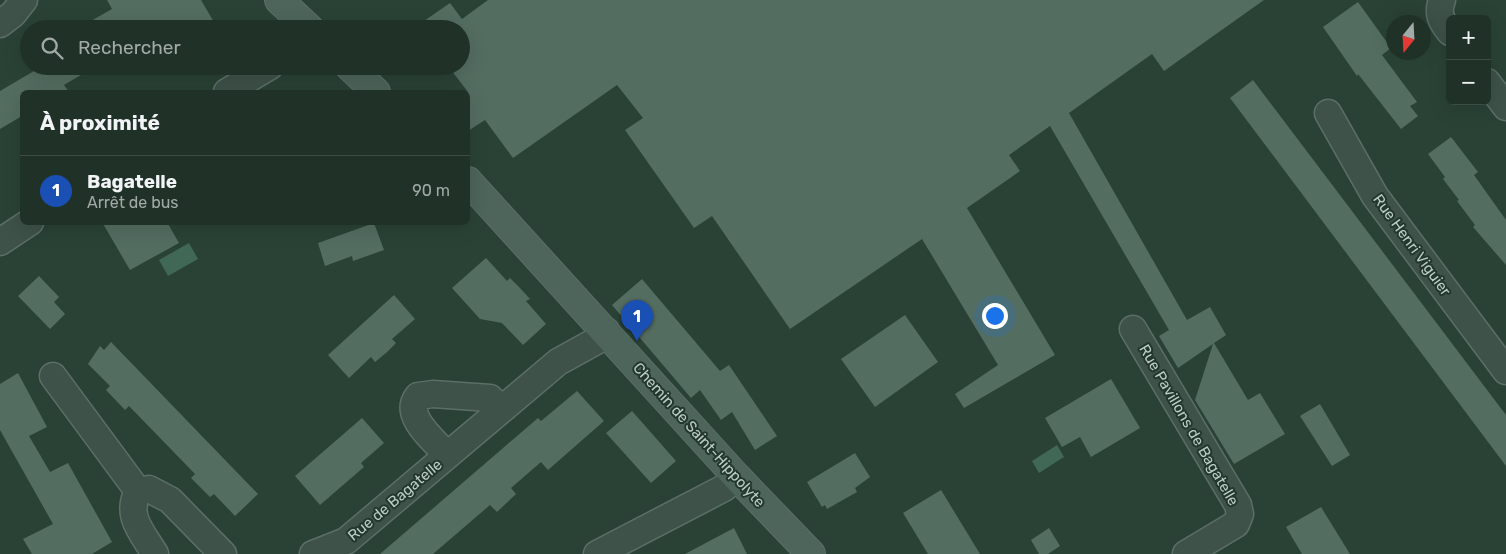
<!DOCTYPE html>
<html lang="fr">
<meta charset="utf-8">
<style>
:root{--surface:#203228;--page:#2d3e34;--text:#f1f3f6;--muted:#a2aaa8;--line:#3d4d45;--accent:#8abfa5}
body{margin:0;font-family:Rubik,sans-serif;background:var(--page);color:var(--text)}
.controls{position:absolute;right:15px;top:15px;display:grid;overflow:hidden;border-radius:8px;box-shadow:0 5px 20px #0002}
.controls button{width:45px;height:45px;display:grid;place-items:center;padding:0;border:0;border-bottom:1px solid var(--line);background:var(--surface);color:var(--text);font:25px sans-serif}
.compass{position:absolute;left:1386px;top:15px;width:45px;height:45px;border-radius:50%;background:var(--surface);box-shadow:0 5px 20px #0002;rotate:198deg}
.you{position:absolute;left:994px;top:315px;width:18px;height:18px;margin:-12px;border:4px solid #fff;border-radius:50%;background:#1a73e8;box-shadow:0 0 0 8px #1a73e833}
.badge{display:grid;place-items:center;width:32px;height:32px;border-radius:50%;background:var(--accent);color:#fff;font-size:16px;font-weight:700}
.pin{position:absolute;translate:-50% -41px;filter:drop-shadow(0 1px 2px #0008)}
.pin::after{content:'';position:absolute;top:26px;width:18px;height:15px;background:inherit;clip-path:polygon(0 0,100% 0,50% 100%)}
.list{margin:0;padding:0;list-style:none}
h2{display:flex;justify-content:space-between;align-items:center;height:65px;margin:0;padding:0 20px;font-size:21px}
h2 small{font-size:16px;font-weight:400;color:var(--muted)}
.list li{display:grid;grid-template-columns:32px 1fr auto;gap:15px;align-items:center;box-sizing:border-box;height:70px;padding:0 20px;border-top:1px solid var(--line)}
.list b{display:block;font-size:19px;white-space:nowrap}
.list p{margin:0;font-size:16px;white-space:nowrap;color:var(--muted)}
.list em{font-size:16px;font-style:normal;color:var(--muted)}
.icon{flex:none;width:28px;height:28px;fill:none;stroke:currentColor;stroke-width:2;stroke-linecap:round;stroke-linejoin:round}
.map{position:relative;flex:none;width:1506px;height:554px;overflow:hidden}
.search{position:absolute;background:var(--surface);box-shadow:0 5px 20px #0002;left:20px;top:20px;width:450px;height:55px;display:flex;align-items:center;gap:12px;box-sizing:border-box;padding:0 18px;border-radius:28px;color:var(--muted);font-size:19px}
.panel{position:absolute;background:var(--surface);box-shadow:0 5px 20px #0002;left:20px;top:90px;width:450px;height:135px;border-radius:8px}
.map>svg:first-child{display:block}
.water{fill:#416856}
.building{fill:#546d61}
.lines{fill:none;stroke-linecap:round;stroke-linejoin:round}
.street-casing{stroke:#5c6f67;stroke-width:29}
.secondary-casing{stroke:#5c6f67;stroke-width:30}
.street{stroke:#3e5249;stroke-width:26}
.secondary{stroke:#4d655a;stroke-width:28}
.labels{text-anchor:middle;stroke-width:4;stroke-linejoin:round;paint-order:stroke}
.street-label{font-size:15px;fill:#bbccc4;stroke:#23372e}
</style>
<div class="map">
<svg width="1506" height="554" viewBox="0 0 1506 554">
<rect width="100%" height="100%" fill="#2a4236"/>
<g class="water">
<polygon points="189,243 198,259 168,276 159,260"/>
<polygon points="1057,445 1064,457 1039,473 1032,461"/>
</g>
<g class="building">
<polygon points="107,0 201,0 218,29 77,29 112,9"/>
<polygon points="488,0 1264,0 1164,71 1152,54 1069,113 1187,320 1210,307 1226,335 1214,343 1248,400 1260,393 1285,434 1234,464 1195,400 1213,344 1178,368 1159,336 1169,330 1050,126 1009,155 1020,171 967,208 1055,355 964,408 955,394 998,365 922,239 790,329 712,216 694,228 625,130 643,118 617,85 513,158 485,120 468,131 468,92 448,66 461,66 461,29 430,29 424,21 450,3 462,19"/>
<polygon points="1358,2 1391,48 1382,55 1417,102 1410,106 1418,116 1401,129 1358,74 1357,76 1323,27"/>
<polygon points="35,66 96,66 64,85 69,92 22,92 22,116 0,129 0,91 34,71 32,68"/>
<polygon points="1253,80 1506,415 1506,466 1230,98"/>
<polygon points="1451,137 1478,172 1474,175 1506,220 1506,265 1473,227 1475,225 1457,201 1459,200 1443,179 1445,177 1428,154"/>
<polygon points="102,222 167,222 179,243 130,270"/>
<polygon points="374,223 384,250 353,261 352,256 325,266 318,243"/>
<polygon points="486,258 507,281 510,278 520,288 530,299 526,301 546,324 523,345 502,323 480,319 452,288"/>
<polygon points="39,276 59,297 54,302 65,314 50,329 18,296"/>
<polygon points="642,279 720,371 729,365 777,436 755,450 732,412 721,420 700,390 691,398 612,305"/>
<polygon points="394,295 415,319 392,339 396,343 386,353 375,362 371,357 349,378 328,355"/>
<polygon points="905,315 938,362 875,407 841,359"/>
<polygon points="111,342 258,494 235,516 214,494 210,497 191,478 195,474 129,406 125,410 106,390 110,386 88,364 100,346 104,350"/>
<polygon points="18,373 47,427 29,436 50,472 68,463 112,542 92,554 32,554 23,539 53,524 0,430 0,384"/>
<polygon points="1111,379 1140,428 1091,457 1080,437 1062,447 1045,418"/>
<polygon points="577,391 604,421 548,470 541,462 511,488 516,494 497,512 490,505 433,554 380,554 538,418 541,421"/>
<polygon points="1320,404 1350,455 1332,466 1300,416"/>
<polygon points="632,411 676,461 651,483 606,433"/>
<polygon points="362,418 384,443 361,463 364,467 320,505 295,476"/>
<polygon points="855,453 870,477 855,488 857,492 827,509 825,505 822,507 807,482"/>
<polygon points="941,490 980,554 928,554 903,513"/>
<polygon points="1321,507 1350,554 1302,554 1286,527"/>
<polygon points="734,528 747,554 685,554"/>
<polygon points="1049,528 1060,546 1048,554 1039,554 1031,540"/>
</g>
<g class="lines">
<defs>
<g id="street">
<path d="M1442,0C1437,13 1441,21 1450,32"/>
<polyline points="0,24 13,14 24,0"/>
<polyline points="1487,82 1506,107"/>
<polyline points="227,92 270,66"/>
<polyline points="1328,113 1375,196 1506,371"/>
<polyline points="0,242 30,222"/>
<polyline points="1133,329 1238,505 1240,514 1236,524 1186,554"/>
<polyline points="53,376 138,491"/>
<path d="M447,455C435,441 402,416 418,396L433,394L490,398L501,409"/>
<path d="M155,554C142,532 125,516 138,491L149,489L170,500L223,554"/>
<polyline points="313,554 346,541 558,362 596,341 606,331"/>
<polyline points="597,554 724,488 736,476"/>
</g>
<g id="secondary">
<polyline points="279,0 310,29"/>
<polyline points="349,66 376,92"/>
<polyline points="468,181 736,476 811,554"/>
</g>
</defs>
<use href="#street" class="street-casing"/>
<use href="#secondary" class="secondary-casing"/>
<use href="#street" class="street"/>
<use href="#secondary" class="secondary"/>
</g>
<g class="labels">
<g class="street-label">
<text transform="translate(1412 245) rotate(54)" y="5">Rue Henri Viguier</text>
<text transform="translate(1189 425) rotate(60)" y="5">Rue Pavillons de Bagatelle</text>
<text transform="translate(699 435) rotate(48)" y="5">Chemin de Saint-Hippolyte</text>
<text transform="translate(395 500) rotate(-40)" y="5">Rue de Bagatelle</text>
</g>
</g>
</svg>
<div class="controls">
<button>+</button>
<button>−</button>
</div>
<svg class="compass" viewBox="-18 -18 36 36"><path d="M0-13l5 13h-10z" fill="#e53935"/><path d="M0 13l5-13h-10z" fill="#a2aaa8"/></svg>
<div class="you"></div>
<div class="pin badge" style="left:637px;top:341px;background:#1a4fb4">1</div>
<div class="search"><svg class="icon" aria-label="search" viewBox="0 0 24 24"><circle cx="10" cy="10" r="6"/><path d="M15 15l6 6"/></svg>Rechercher</div>
<section class="panel">
<h2>À proximité<small></small></h2>
<ul class="list">
<li><span class="badge" style="background:#1a4fb4">1</span><div><b>Bagatelle</b><p>Arrêt de bus</p></div><em>90 m</em></li>
</ul>
</section>
</div>
